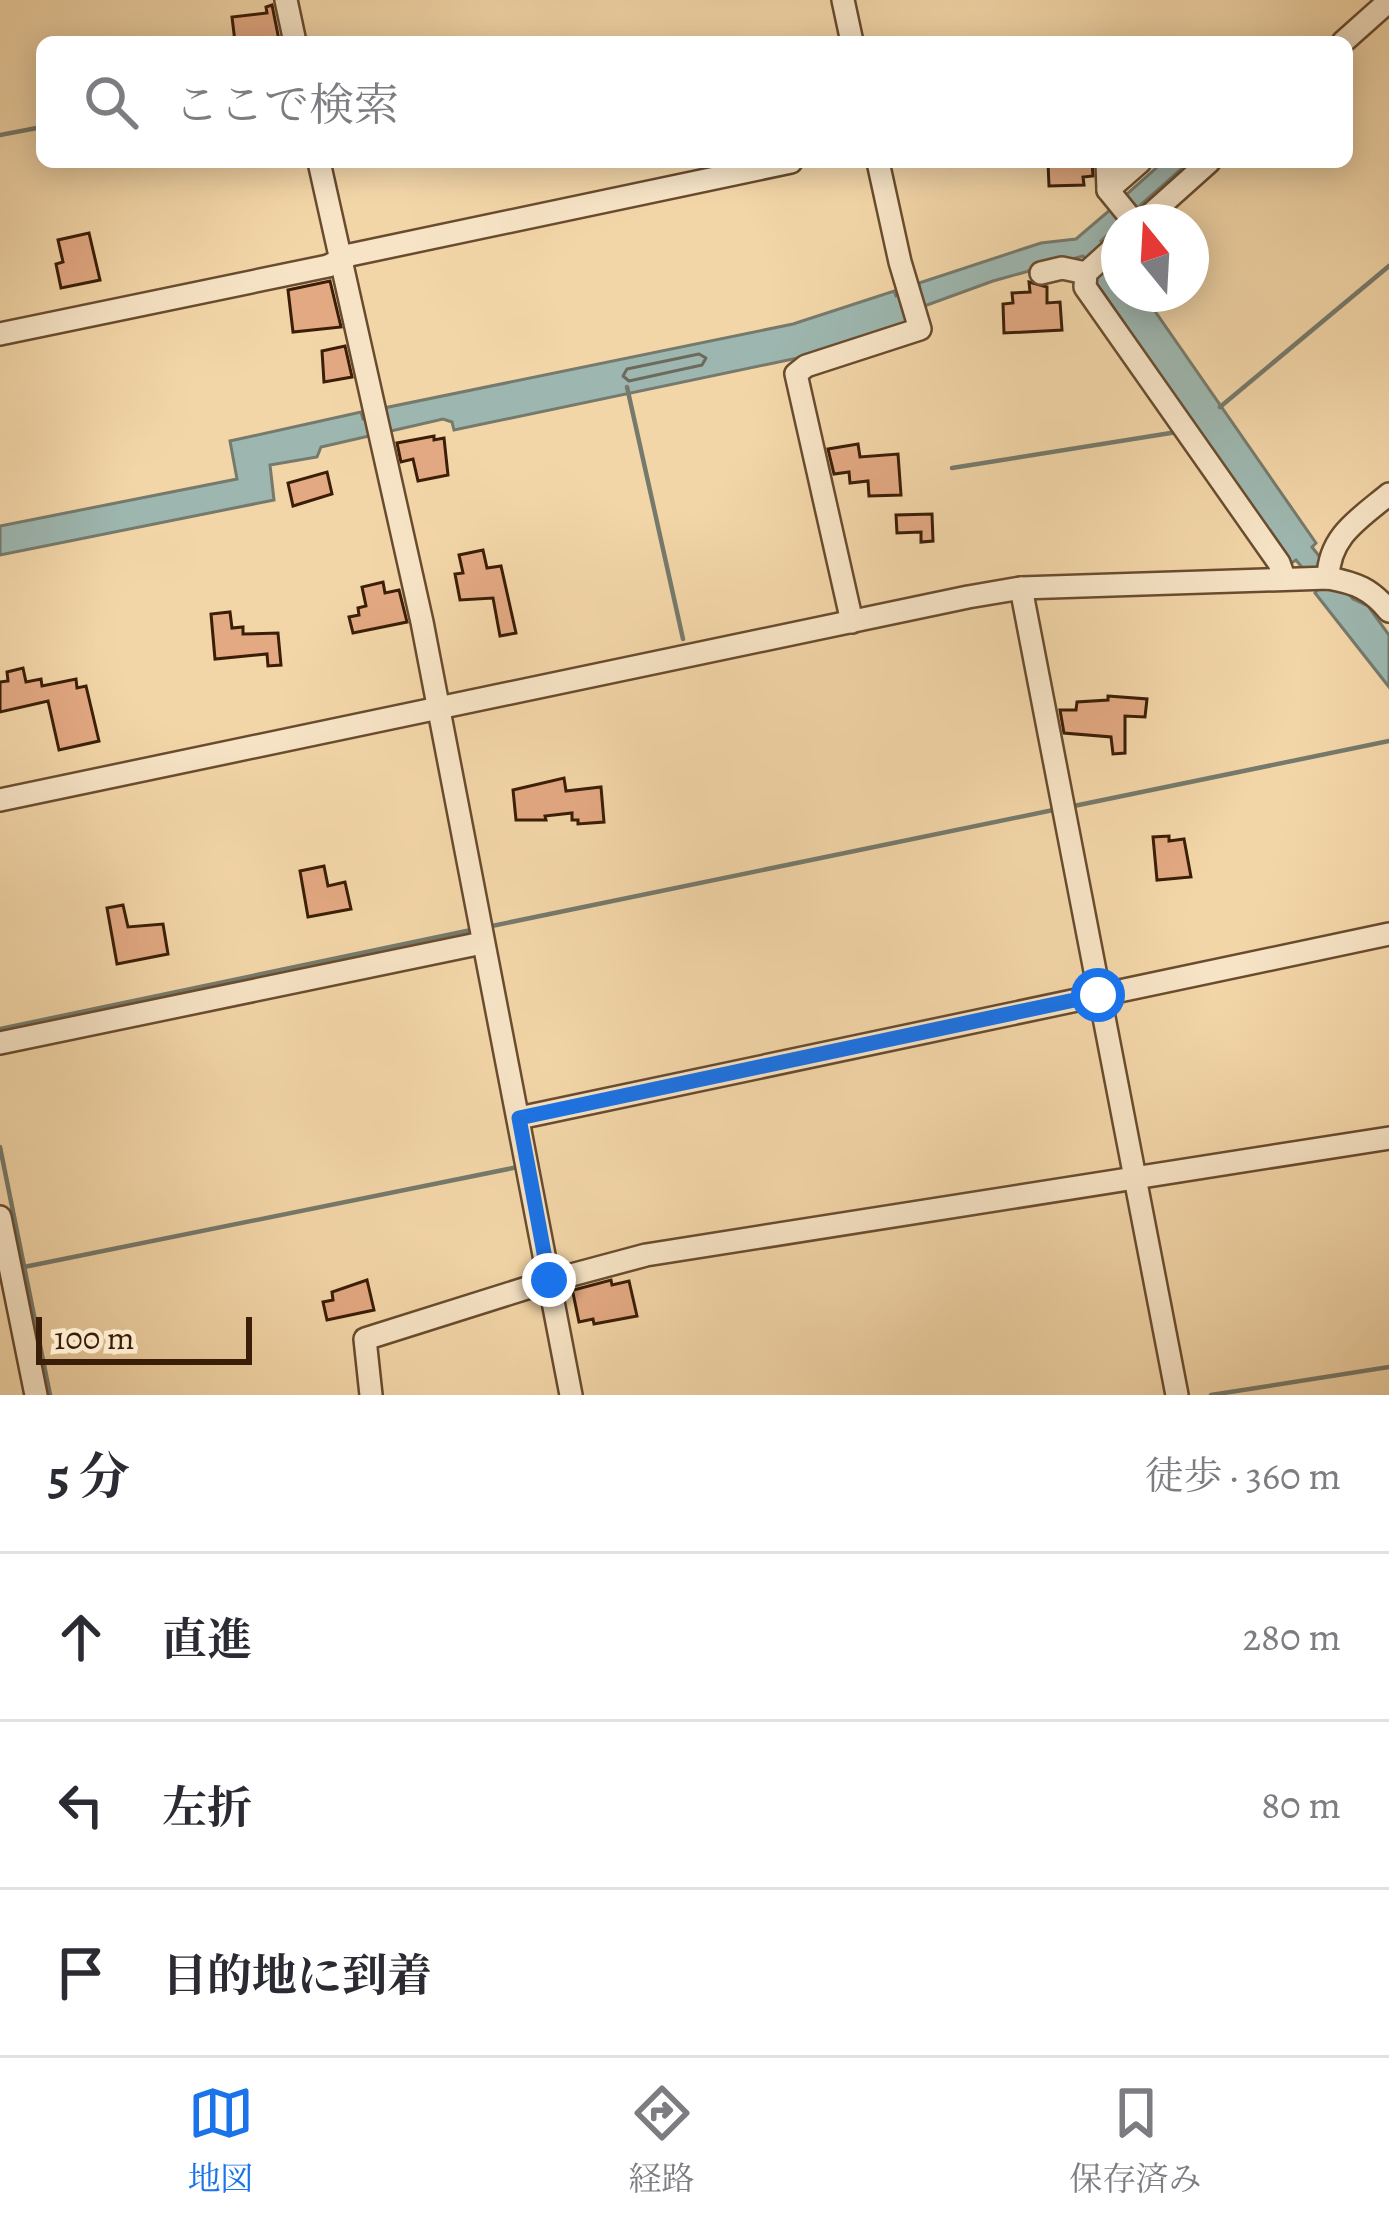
<!DOCTYPE html>
<html lang="ja">
<meta charset="utf-8">
<style>
:root{--surface:#fff;--page:#f2f2f3;--text:#2b2b33;--muted:#7c7c81;--line:#e1e1e2;--accent:#1a73e8}
body{margin:0;font-family:Alegreya,"Noto Serif JP",serif;background:var(--page);color:var(--text)}
.compass{position:absolute;left:1101px;top:204px;width:108px;height:108px;border-radius:50%;background:var(--surface);box-shadow:0 6px 30px #0003;rotate:342deg}
.scale{position:absolute;left:36px;bottom:30px;width:216px;box-sizing:border-box;padding-left:12px;border:6px solid #3b1e07;border-top:0;font-size:33px;line-height:42px;white-space:nowrap;color:#3b1e07;-webkit-text-stroke:9px #f7e4c6;paint-order:stroke}
.stop{position:absolute;width:36px;height:36px;margin:-27px;border:9px solid #1a73e8;border-radius:50%;background:#fff}
.stop.end{background:#1a73e8;border-color:#fff;box-shadow:0 3px 12px #0008}
.list{margin:0;padding:0;list-style:none}
h2{display:flex;justify-content:space-between;align-items:center;height:156px;margin:0;padding:0 48px;font-size:51px}
h2 small{font-size:39px;font-weight:400;color:var(--muted)}
.list li{display:grid;grid-template-columns:78px 1fr auto;gap:36px;align-items:center;box-sizing:border-box;height:168px;padding:0 48px;border-top:3px solid var(--line)}
.list b{display:block;font-size:45px;white-space:nowrap}
.list em{font-size:39px;font-style:normal;color:var(--muted)}
.icon{flex:none;width:66px;height:66px;fill:none;stroke:currentColor;stroke-width:2;stroke-linecap:round;stroke-linejoin:round}
.map{position:relative;flex:none;width:1389px;height:1395px;overflow:hidden}
.search{position:absolute;background:var(--surface);box-shadow:0 6px 30px #0003;left:36px;right:36px;top:36px;height:132px;display:flex;align-items:center;gap:30px;box-sizing:border-box;padding:0 42px;border-radius:18px;color:var(--muted);font-size:45px}
.sheet{height:660px;background:var(--surface)}
nav{display:flex;justify-content:space-around;align-items:center;box-sizing:border-box;height:168px;border-top:3px solid var(--line);background:var(--surface);font-size:33px;color:var(--muted)}
nav a{display:grid;justify-items:center;gap:6px}
nav .on{color:var(--accent)}
.map>svg:first-child{display:block}
.water{fill:#9db7b0;stroke:#767a6c;stroke-width:3}
.lines{fill:none;stroke-linecap:round;stroke-linejoin:round}
.shore{stroke:#6c6a5c;stroke-width:3}
.stream{stroke:#767a6c;stroke-width:4.5}
.building{fill:#e3a983;stroke:#3b1e07;stroke-width:3}
.minor-casing{stroke:#694c2f;stroke-width:26}
.minor{stroke:#f7e4c6;stroke-width:21}
.route{stroke:#1a73e8;stroke-width:15}
</style>
<div class="map">
<svg width="1389" height="1395" viewBox="0 0 1389 1395">
<rect width="100%" height="100%" fill="#f3d6a8"/>
<filter id="stains"><feTurbulence type="fractalNoise" baseFrequency=".00167" numOctaves="4"/><feColorMatrix values="0 0 0 0 .2 0 0 0 0 .09 0 0 0 0 .02 0 0 0 .5 -.17"/></filter>
<radialGradient id="worn" r=".72"><stop offset=".6" stop-color="#630" stop-opacity="0"/><stop offset="1" stop-color="#630" stop-opacity=".3"/></radialGradient>
<polygon class="water" points="1163,162 1189,162 1137,208 1133,204 1118,217 1121,222 1101,241 1114,262 1119,260 1119,294 1143,294 1316,543 1312,547 1353,599 1368,606 1389,635 1389,687 1315,593 1319,588 1296,560 1290,564 1093,278 1097,275 1083,256 993,281 905,313 907,324 812,355 454,430 452,422 443,419 321,447 317,457 270,465 274,500 0,555 0,526 237,479 230,441 361,412 363,419 369,420 384,408 793,324 894,291 896,296 920,290 919,283 1041,243 1076,239 1110,210 1115,214 1130,200 1126,195"/>
<g class="lines">
<polygon class="shore" points="699,354 706,358 702,365 629,381 623,376 627,369"/>
<g class="stream">
<polyline points="0,135 42,127"/>
<polyline points="627,387 683,639"/>
<polyline points="1220,407 1389,266"/>
<polyline points="952,468 1177,432"/>
<polyline points="1069,807 1389,741"/>
<polyline points="487,927 1058,809"/>
<polyline points="0,1029 476,929"/>
<polyline points="0,1147 50,1395"/>
<polyline points="24,1267 518,1167"/>
<polyline points="1211,1395 1389,1367"/>
</g>
</g>
<g class="building">
<polygon points="272,5 279,40 235,42 232,17 267,13 266,7"/>
<polygon points="1048,162 1092,162 1093,176 1083,177 1084,185 1049,186"/>
<polygon points="89,233 100,280 61,288 56,264 63,262 58,240"/>
<polygon points="330,281 341,327 293,332 288,290"/>
<polygon points="1029,282 1047,287 1047,303 1060,302 1062,330 1004,333 1003,304 1013,303 1012,293 1030,292"/>
<polygon points="345,346 352,377 324,382 322,351"/>
<polygon points="434,436 434,440 444,438 448,475 418,481 413,459 401,462 397,443"/>
<polygon points="858,444 860,457 898,454 901,495 869,496 868,481 850,483 849,472 834,474 828,449"/>
<polygon points="327,472 332,494 293,506 288,483"/>
<polygon points="932,514 933,541 921,542 921,532 897,533 896,515"/>
<polygon points="483,550 487,568 501,566 516,633 500,636 493,598 460,600 455,574 463,573 459,555"/>
<polygon points="383,582 385,593 399,590 407,622 353,633 349,617 359,615 358,608 366,606 362,587"/>
<polygon points="230,612 232,628 243,627 243,634 278,633 281,665 268,666 267,654 215,659 211,614"/>
<polygon points="23,668 26,682 41,679 42,686 76,679 77,688 86,686 99,741 59,750 48,701 0,712 0,682 8,681 7,672"/>
<polygon points="1108,696 1147,699 1145,717 1125,716 1125,753 1113,754 1111,737 1064,733 1060,710 1076,710 1077,702 1108,700"/>
<polygon points="564,778 566,791 601,787 604,822 578,824 578,820 572,820 572,813 545,816 546,820 516,820 513,790"/>
<polygon points="1169,836 1169,841 1184,839 1191,877 1157,880 1153,837"/>
<polygon points="324,866 328,886 345,882 351,909 308,917 300,871"/>
<polygon points="123,905 128,927 163,924 168,954 117,964 107,908"/>
<polygon points="367,1280 374,1310 327,1320 323,1302 333,1300 332,1292"/>
<polygon points="611,1280 612,1285 629,1281 637,1316 594,1324 593,1319 579,1322 573,1293 566,1292"/>
</g>
<g class="lines">
<defs>
<g id="minor">
<polyline points="286,0 295,42"/>
<polyline points="843,0 852,42"/>
<polyline points="1343,42 1389,1"/>
<polyline points="319,162 422,622 571,1395"/>
<polyline points="1107,162 1108,190 1134,222"/>
<polyline points="1108,190 1140,162"/>
<polyline points="1142,222 1209,162"/>
<polyline points="1119,243 1086,273 1085,287 1279,563 1284,577"/>
<polyline points="1041,273 1062,268 1086,273"/>
<polyline points="0,334 328,266 350,255 791,162"/>
<path d="M1328,578C1329,536 1359,519 1389,494"/>
<polyline points="1021,588 1177,1395"/>
<polyline points="852,622 796,374 806,366 920,329 900,262 878,162"/>
<path d="M0,800L968,597L1021,588L1328,578C1356,583 1371,589 1389,611"/>
<polyline points="0,1043 482,943"/>
<polyline points="519,1118 1389,934"/>
<polyline points="0,1217 36,1395"/>
<polyline points="371,1395 365,1339 549,1281 646,1255 1389,1138"/>
</g>
</defs>
<use href="#minor" class="minor-casing"/>
<use href="#minor" class="minor"/>
</g>
<g class="lines">
<polyline class="route" points="549,1280 519,1118 1098,995"/>
</g>
<rect width="100%" height="100%" filter="url(#stains)"/>
<rect width="100%" height="100%" fill="url(#worn)"/>
</svg>
<svg class="compass" viewBox="-18 -18 36 36"><path d="M0-13l5 13h-10z" fill="#e53935"/><path d="M0 13l5-13h-10z" fill="#7c7c81"/></svg>
<div class="scale">100 m</div>
<div class="stop" style="left:1098px;top:995px"></div>
<div class="stop end" style="left:549px;top:1280px"></div>
<div class="search"><svg class="icon" aria-label="search" viewBox="0 0 24 24"><circle cx="10" cy="10" r="6"/><path d="M15 15l6 6"/></svg>ここで検索</div>
</div>
<section class="sheet">
<h2>5 分<small>徒歩 · 360 m</small></h2>
<ul class="list">
<li><svg class="icon" aria-label="ahead" viewBox="0 0 24 24"><path d="M12 20V5M6 11l6-6 6 6"/></svg><div><b>直進</b></div><em>280 m</em></li>
<li><svg class="icon" aria-label="left" viewBox="0 0 24 24"><path d="M17 20v-9H6M10 6l-5 5 5 5"/></svg><div><b>左折</b></div><em>80 m</em></li>
<li><svg class="icon" aria-label="arrive" viewBox="0 0 24 24"><path d="M6 21V4h12l-3 4 3 4H6"/></svg><div><b>目的地に到着</b></div></li>
</ul>
</section>
<nav>
<a class="on"><svg class="icon" aria-label="map" viewBox="0 0 24 24"><path d="M3 6l6-2 6 2 6-2v14l-6 2-6-2-6 2zM9 4v14M15 6v14"/></svg>地図</a>
<a><svg class="icon" aria-label="directions" viewBox="0 0 24 24"><path d="M12 3l9 9-9 9-9-9zM9 14v-3h6M13 9l2 2-2 2"/></svg>経路</a>
<a><svg class="icon" aria-label="saved" viewBox="0 0 24 24"><path d="M7 4h10v16l-5-4-5 4z"/></svg>保存済み</a>
</nav>
